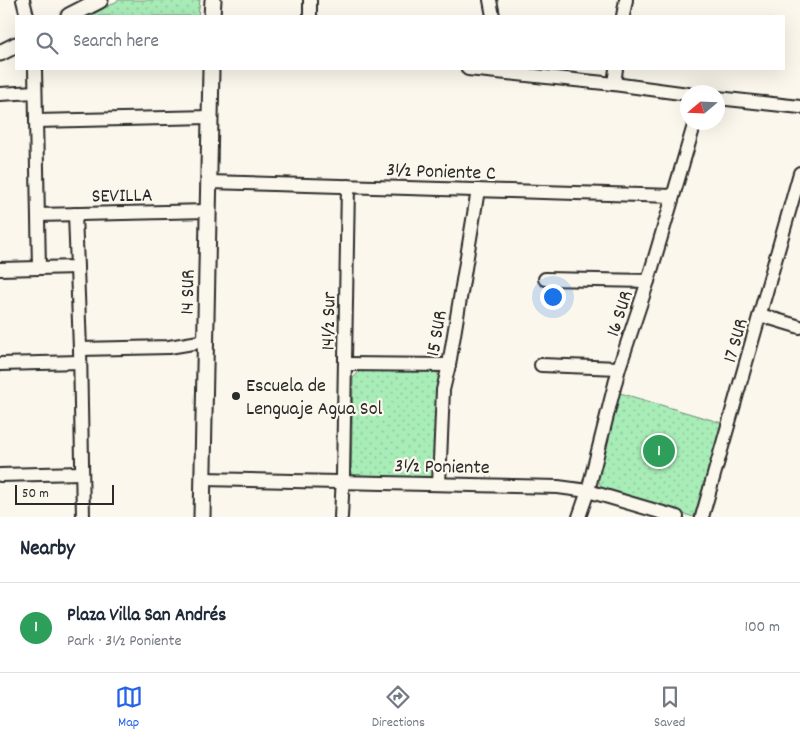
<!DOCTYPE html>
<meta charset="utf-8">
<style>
:root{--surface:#fff;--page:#f6f6f7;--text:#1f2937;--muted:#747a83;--line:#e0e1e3;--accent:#2563eb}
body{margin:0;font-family:Dekko,sans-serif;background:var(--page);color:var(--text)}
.compass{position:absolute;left:680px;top:85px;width:45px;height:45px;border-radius:50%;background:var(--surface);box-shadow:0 5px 20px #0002;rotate:251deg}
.scale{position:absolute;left:15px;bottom:12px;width:99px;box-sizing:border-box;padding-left:5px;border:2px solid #2b2b2b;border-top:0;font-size:14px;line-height:18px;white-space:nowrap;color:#2b2b2b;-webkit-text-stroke:4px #fbf7ec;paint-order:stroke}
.you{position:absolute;left:552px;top:296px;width:18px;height:18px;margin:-12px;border:4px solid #fff;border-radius:50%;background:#1a73e8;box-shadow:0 0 0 8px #1a73e833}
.badge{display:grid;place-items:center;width:32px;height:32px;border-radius:50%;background:var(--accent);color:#fff;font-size:16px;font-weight:700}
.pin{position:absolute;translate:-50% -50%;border:2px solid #fff;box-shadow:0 1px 5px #0006}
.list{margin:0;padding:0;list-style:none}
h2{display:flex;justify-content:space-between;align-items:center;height:65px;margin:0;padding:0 20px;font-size:21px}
h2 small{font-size:16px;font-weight:400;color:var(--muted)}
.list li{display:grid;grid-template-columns:32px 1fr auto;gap:15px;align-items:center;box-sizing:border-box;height:90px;padding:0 20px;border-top:1px solid var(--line)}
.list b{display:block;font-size:19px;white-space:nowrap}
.list p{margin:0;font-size:16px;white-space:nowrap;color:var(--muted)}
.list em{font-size:16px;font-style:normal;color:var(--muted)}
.icon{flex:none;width:28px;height:28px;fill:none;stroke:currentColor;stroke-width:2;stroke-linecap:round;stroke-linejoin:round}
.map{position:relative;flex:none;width:800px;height:517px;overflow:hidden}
.search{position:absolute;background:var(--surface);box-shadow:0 5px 20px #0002;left:15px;right:15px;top:15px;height:55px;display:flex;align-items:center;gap:12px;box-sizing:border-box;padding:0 18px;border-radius:0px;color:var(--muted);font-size:19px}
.sheet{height:155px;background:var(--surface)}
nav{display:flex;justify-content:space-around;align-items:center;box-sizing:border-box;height:70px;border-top:1px solid var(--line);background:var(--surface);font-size:14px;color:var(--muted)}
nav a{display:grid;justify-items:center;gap:2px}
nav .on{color:var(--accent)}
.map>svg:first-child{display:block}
.park{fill:url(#park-dots);stroke:#6a8c71}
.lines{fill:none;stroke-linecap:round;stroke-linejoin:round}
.minor-casing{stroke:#2b2b2b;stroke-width:16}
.tertiary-casing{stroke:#2b2b2b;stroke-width:19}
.minor{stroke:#fbf7ec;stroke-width:12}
.tertiary{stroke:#fbf7ec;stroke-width:15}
.poi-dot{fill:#2b2b2b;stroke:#fbf7ec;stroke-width:2}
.labels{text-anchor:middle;stroke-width:4.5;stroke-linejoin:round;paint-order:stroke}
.street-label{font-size:20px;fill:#2b2b2b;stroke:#fbf7ec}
.poi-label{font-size:20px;fill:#2b2b2b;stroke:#fbf7ec;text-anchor:start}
</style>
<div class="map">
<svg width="800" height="517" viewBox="0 0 800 517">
<defs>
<pattern id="park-dots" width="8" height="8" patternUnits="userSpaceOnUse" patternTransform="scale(1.25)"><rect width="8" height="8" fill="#a8ecb7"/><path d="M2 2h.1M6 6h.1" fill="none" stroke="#91cb9e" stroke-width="1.8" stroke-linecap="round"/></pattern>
</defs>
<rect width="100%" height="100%" fill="#fbf7ec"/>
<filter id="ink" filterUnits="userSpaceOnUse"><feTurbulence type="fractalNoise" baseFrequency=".02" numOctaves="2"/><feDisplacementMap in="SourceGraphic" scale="10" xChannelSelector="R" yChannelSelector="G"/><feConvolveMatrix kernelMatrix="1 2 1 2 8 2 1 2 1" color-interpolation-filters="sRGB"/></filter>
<g filter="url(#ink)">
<g class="park">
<polygon points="119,0 200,0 198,16 90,16"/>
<polygon points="361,370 436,371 440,378 433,477 351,476 353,378"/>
<polygon points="620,393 722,423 694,517 602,490 598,479"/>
</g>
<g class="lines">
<defs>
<g id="minor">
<polyline points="23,0 27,16"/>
<polyline points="490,0 493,16"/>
<polyline points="310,16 310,0"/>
<polyline points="623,16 626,0"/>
<polyline points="35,69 39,268"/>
<polyline points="468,69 614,84 688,94"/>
<polyline points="614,84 616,69"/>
<polyline points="0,94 35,92"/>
<polyline points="718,98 800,107"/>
<polyline points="36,121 210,117"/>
<polyline points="209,182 673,196"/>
<polyline points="75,214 80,349 83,517"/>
<polyline points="38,215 208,211"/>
<polyline points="0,269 77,267"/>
<polyline points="545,279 648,281"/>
<polyline points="760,315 800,327"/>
<polyline points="80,349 169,347 205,341"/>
<polyline points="0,364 80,362"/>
<polyline points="345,364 449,365"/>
<polyline points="541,365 619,368"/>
<polyline points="0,475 82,473"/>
<polyline points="203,479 558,487 588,491 677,517"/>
<polyline points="439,484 443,390 449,365 478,190"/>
<polyline points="341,517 343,475 348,186"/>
<polyline points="579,517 588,491 619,368 648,281 695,122"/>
<polyline points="702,517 800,173"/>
</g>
<g id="tertiary">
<polyline points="69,16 100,0"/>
<polyline points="212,16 213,0"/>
<polyline points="0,53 16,45"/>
<polyline points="202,517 211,69"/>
</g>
</defs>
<use href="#minor" class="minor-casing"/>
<use href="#tertiary" class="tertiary-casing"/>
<use href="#minor" class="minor"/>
<use href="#tertiary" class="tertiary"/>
</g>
</g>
<circle class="poi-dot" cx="236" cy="396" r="5"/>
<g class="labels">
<g class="street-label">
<text transform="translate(441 170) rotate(2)" y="7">3½ Poniente C</text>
<text transform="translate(122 194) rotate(-1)" y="7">SEVILLA</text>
<text transform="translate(186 292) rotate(-89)" y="7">14 SUR</text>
<text transform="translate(618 313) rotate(-72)" y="7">16 SUR</text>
<text transform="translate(327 321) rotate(-89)" y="7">14½ Sur</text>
<text transform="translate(435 333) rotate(-80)" y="7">15 SUR</text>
<text transform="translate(734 340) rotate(-74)" y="7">17 SUR</text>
<text transform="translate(442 465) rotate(1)" y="7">3½ Poniente</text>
</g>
<g class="poi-label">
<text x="246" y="391">Escuela de<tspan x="246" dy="23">Lenguaje Agua Sol</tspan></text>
</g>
</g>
</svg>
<svg class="compass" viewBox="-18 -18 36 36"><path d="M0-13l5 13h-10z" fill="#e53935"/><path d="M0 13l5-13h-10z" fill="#747a83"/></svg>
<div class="scale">50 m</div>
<div class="you"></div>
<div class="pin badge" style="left:659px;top:451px;background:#2e9e5b">1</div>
<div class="search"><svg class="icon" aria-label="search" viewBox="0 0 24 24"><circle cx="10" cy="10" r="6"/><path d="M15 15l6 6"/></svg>Search here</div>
</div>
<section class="sheet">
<h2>Nearby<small></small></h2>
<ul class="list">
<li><span class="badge" style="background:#2e9e5b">1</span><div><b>Plaza Villa San Andrés</b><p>Park · 3½ Poniente</p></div><em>100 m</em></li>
</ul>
</section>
<nav>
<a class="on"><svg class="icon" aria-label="map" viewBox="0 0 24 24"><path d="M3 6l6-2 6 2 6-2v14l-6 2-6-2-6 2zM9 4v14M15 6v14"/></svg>Map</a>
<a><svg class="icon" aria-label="directions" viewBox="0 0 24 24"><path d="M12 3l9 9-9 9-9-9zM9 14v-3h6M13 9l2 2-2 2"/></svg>Directions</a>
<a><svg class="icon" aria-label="saved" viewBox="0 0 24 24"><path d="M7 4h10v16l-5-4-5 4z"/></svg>Saved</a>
</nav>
